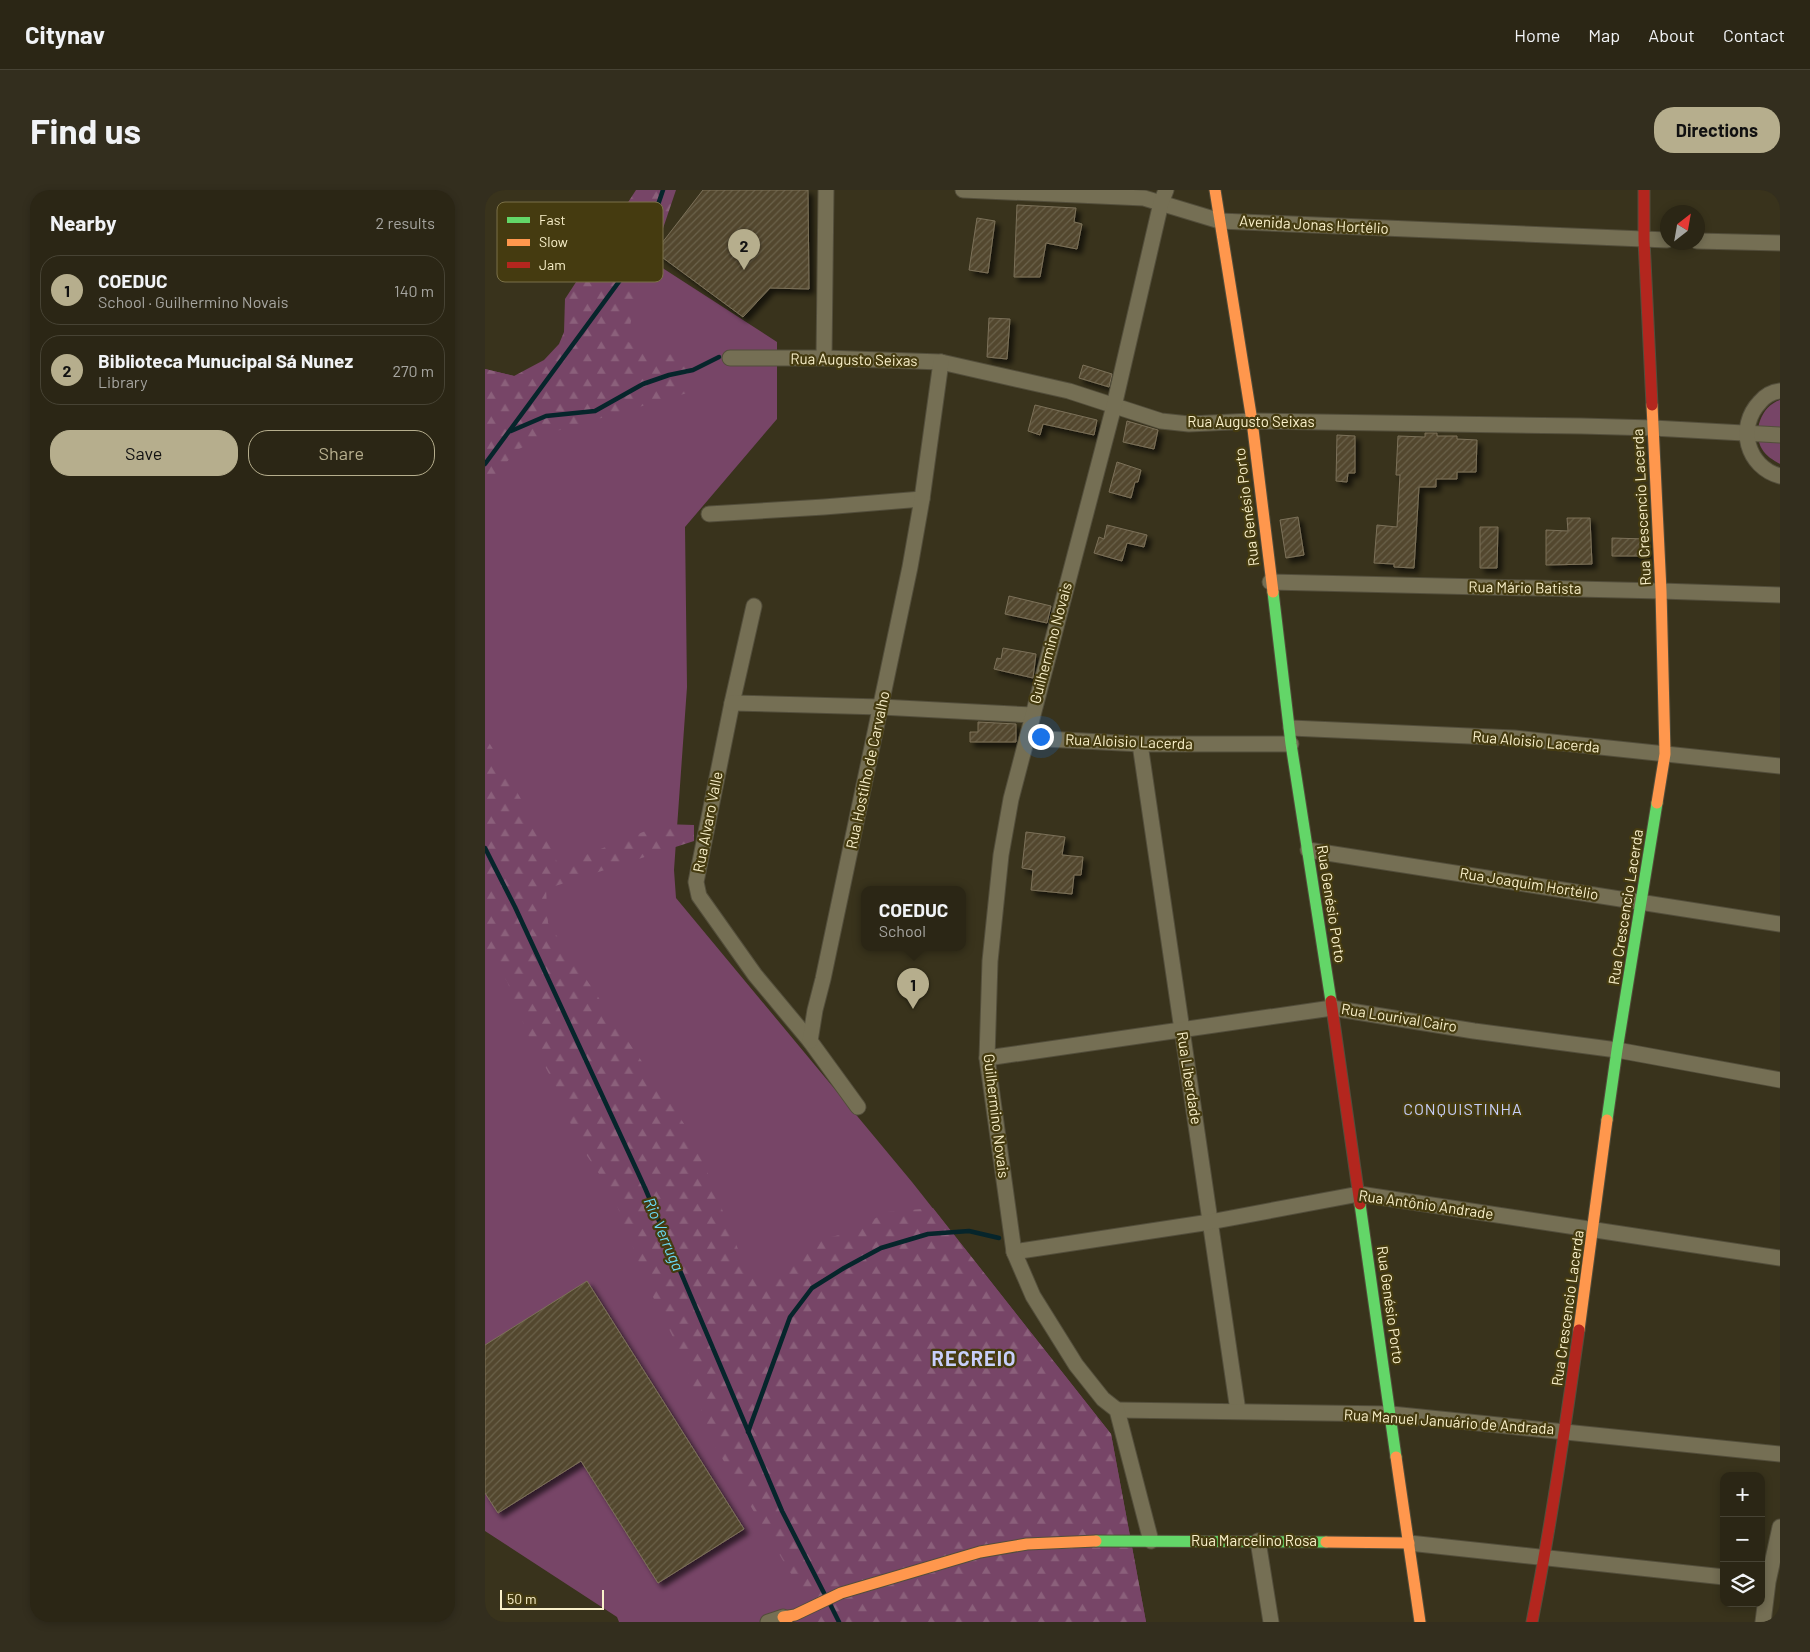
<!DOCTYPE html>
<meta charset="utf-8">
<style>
:root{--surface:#2b2615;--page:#332e1e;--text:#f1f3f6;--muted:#a6a5a0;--line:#474334;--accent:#b6ae8d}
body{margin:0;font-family:Barlow,sans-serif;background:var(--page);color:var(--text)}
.controls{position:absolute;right:15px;bottom:15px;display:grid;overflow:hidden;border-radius:10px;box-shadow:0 2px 8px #0003}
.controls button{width:45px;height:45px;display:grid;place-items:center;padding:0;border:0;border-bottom:1px solid var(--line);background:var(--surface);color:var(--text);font:25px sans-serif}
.compass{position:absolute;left:1175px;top:15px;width:45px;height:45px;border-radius:50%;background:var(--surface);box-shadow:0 2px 8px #0003;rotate:31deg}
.scale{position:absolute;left:15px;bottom:12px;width:104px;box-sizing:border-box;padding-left:5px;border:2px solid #f9f0ca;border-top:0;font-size:14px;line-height:18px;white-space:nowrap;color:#f9f0ca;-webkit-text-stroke:4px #453b10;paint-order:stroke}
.you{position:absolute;left:555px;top:546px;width:18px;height:18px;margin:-12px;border:4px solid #fff;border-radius:50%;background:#1a73e8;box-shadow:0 0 0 8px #1a73e833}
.badge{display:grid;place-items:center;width:32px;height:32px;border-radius:50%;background:var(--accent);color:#111;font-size:16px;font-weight:700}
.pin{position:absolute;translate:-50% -41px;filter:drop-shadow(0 1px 2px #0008)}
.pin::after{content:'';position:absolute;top:26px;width:18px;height:15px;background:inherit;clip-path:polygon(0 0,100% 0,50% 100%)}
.popup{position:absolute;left:376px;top:696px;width:105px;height:65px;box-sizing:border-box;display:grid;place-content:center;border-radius:10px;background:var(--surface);filter:drop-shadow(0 1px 4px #0005);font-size:16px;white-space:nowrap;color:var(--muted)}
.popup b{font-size:19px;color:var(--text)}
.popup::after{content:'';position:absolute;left:50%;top:100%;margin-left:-10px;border:10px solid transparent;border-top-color:var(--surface)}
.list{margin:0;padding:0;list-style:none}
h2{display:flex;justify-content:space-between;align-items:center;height:65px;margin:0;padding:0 20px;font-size:21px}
h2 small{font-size:16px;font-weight:400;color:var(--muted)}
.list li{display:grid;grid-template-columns:32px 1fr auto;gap:15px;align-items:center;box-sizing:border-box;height:70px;margin:0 10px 10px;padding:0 10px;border:1px solid var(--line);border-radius:20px}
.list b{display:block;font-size:19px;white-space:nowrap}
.list p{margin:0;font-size:16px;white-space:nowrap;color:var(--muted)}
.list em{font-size:16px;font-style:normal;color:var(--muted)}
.actions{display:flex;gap:10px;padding:15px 20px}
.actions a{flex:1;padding:11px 0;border:1px solid var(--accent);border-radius:20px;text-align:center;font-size:18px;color:var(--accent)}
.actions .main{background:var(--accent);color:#111}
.icon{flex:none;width:28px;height:28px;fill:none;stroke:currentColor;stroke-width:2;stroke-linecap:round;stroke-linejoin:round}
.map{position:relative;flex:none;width:1295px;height:1432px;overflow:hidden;border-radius:20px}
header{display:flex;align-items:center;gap:30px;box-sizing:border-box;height:70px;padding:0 25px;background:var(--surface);border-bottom:1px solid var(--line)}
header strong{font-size:24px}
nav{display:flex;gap:28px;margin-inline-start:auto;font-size:18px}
.intro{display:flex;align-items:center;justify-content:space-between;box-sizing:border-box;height:120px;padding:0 30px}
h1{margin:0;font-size:35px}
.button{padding:12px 22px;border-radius:20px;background:var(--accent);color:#111;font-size:18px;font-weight:700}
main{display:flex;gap:30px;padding:0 30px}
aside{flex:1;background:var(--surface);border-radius:20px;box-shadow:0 2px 8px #0003}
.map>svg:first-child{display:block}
.green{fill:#774567}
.forest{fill:url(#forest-firs)}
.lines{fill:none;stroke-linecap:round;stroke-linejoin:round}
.stream{stroke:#06252b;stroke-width:4.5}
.building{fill:url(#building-hatch);stroke:#7c7159;filter:url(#shadow)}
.street-casing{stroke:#534e3b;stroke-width:17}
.fast-casing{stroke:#534e3b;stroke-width:13}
.slow-casing{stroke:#534e3b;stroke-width:13}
.jam-casing{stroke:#534e3b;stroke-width:13}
.street{stroke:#756f54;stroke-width:15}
.fast{stroke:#63d668;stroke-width:11}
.slow{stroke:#ff974d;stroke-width:11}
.jam{stroke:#b3261e;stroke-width:11}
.labels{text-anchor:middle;stroke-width:4.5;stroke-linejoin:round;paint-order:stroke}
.street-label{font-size:15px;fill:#f9f0ca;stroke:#453b10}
.neighbourhood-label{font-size:16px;letter-spacing:1px;fill:#c7cffa;stroke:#453b10}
.water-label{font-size:16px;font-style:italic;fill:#6adaf6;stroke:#453b10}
.district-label{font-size:20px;font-weight:bold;letter-spacing:1px;fill:#c7cffa;stroke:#453b10}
.key{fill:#453b10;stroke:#7b7148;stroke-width:1}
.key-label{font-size:14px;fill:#f9f0ca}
</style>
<header>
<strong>Citynav</strong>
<nav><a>Home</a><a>Map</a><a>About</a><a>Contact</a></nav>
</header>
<div class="intro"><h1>Find us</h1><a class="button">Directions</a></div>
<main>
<aside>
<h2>Nearby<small>2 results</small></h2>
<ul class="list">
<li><span class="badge">1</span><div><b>COEDUC</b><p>School · Guilhermino Novais</p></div><em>140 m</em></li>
<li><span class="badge">2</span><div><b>Biblioteca Munucipal Sá Nunez</b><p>Library</p></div><em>270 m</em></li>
</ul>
<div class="actions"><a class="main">Save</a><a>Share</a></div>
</aside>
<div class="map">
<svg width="1295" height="1432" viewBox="0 0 1295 1432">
<defs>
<pattern id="forest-firs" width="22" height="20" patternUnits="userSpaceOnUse" patternTransform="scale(1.25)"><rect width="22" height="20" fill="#774567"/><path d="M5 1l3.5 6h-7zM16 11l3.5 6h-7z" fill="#8b607b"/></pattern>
<pattern id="building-hatch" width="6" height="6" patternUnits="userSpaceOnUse" patternTransform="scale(1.25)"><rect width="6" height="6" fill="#52472e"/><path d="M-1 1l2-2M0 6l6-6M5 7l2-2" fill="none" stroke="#6c624b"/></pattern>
<filter id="shadow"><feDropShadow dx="4.5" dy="4.5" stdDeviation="2.5" flood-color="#0009"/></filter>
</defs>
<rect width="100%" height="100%" fill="#39331c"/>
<g class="green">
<polygon points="162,68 292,152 292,229 200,337 202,497 189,680 191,708 427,992 626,1244 661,1432 134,1432 132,1427 0,1341 0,179 84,199"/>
<path d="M1295,210V274C1288,270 1281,266 1277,259C1267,242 1276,216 1295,210Z"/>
</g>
<g class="forest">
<polygon points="151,0 191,0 170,62 157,76 142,151 168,166 199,163 209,201 68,242 34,259 0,295 0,179 29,186 59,170 74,154 79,142 80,109"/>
<path d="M0,546C18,574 32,604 50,633C61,651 67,654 73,676L178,634L209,635V651L61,699L63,733L208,947L261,1079L274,1093L329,1051L363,1043L402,1022L448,1018L626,1244L661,1432H325L315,1399L228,1253L198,1167L164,1099L128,1005L91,949L75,904L42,843L22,791L0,764Z"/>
</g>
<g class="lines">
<g class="stream">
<polyline points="26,241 61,226 110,221 158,194 184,185 208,180 234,167"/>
<polyline points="0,274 158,59 178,0"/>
<polyline points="0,658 30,717 160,998 297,1321 339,1403"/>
<polyline points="263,1242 305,1127 327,1098 359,1078 396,1058 443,1044 484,1041 514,1048"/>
<polyline points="345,1414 354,1432"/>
</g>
</g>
<g class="building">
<polygon points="218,0 323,0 324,99 285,98 258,127 170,62"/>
<polygon points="532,15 591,18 589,32 597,34 592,59 561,53 555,87 529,87"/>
<polygon points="492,28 510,31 503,83 484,80"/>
<polygon points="504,128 525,129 522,169 502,167"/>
<polygon points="598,175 627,184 624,197 594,188"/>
<polygon points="550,215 612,230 609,245 558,234 555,245 543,241"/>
<polygon points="642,231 673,240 669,259 638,252"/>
<polygon points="940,243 952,243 952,246 972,246 972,249 992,250 991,282 972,282 972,289 951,289 951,297 934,297 929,378 909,377 909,374 889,373 892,335 912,337 915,285 911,285 913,246 940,247"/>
<polygon points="852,245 870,246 870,283 863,283 862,292 851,291"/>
<polygon points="632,272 656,280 653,292 650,292 646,308 624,302"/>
<polygon points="813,327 819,365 801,368 795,330"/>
<polygon points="1082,328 1105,328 1107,374 1061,375 1061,340 1083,341"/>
<polygon points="622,335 662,345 659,357 642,353 637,371 609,363 614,347 619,349"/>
<polygon points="995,337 1013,337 1012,378 995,378"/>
<polygon points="1127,348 1161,349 1162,366 1127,366"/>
<polygon points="524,406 566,416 562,433 520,424"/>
<polygon points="518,458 551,464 548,488 509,479 512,468 516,469"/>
<polygon points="493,532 531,534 531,552 485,552 485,542 493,542"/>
<polygon points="541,642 580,647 577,665 598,667 596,685 589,685 587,704 546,700 548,680 537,678"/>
<polygon points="102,1091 259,1339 173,1393 96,1271 13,1323 0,1303 0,1155"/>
</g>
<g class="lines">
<defs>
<g id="street">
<polyline points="478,0 659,8 735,31 1182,50"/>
<polyline points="1212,51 1295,53"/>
<polyline points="245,168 339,168 456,172 584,201 676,231 704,234 767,231 1096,236 1168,238 1295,245"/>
<polyline points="339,168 341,0"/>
<path d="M1295,201C1287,202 1280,206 1275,212C1251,237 1262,277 1295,286"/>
<polyline points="224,324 339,317 437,309"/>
<polyline points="785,392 1176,401 1295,405"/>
<polyline points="269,416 247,513 215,672 211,692 214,706 270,785 325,851 373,917"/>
<polyline points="247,513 396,517 547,525"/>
<polyline points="806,538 1029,548 1295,576"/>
<polyline points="542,548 655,554 806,554"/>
<polyline points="655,554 753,1221"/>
<polyline points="823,660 1295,734"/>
<polyline points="325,851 330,820 338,789 425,377 437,309 456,172"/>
<polyline points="502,868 847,818 989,841 1132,860 1295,890"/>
<polyline points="529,1062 725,1032 874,1004 1295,1068"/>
<polyline points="632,1220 906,1224 1295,1264"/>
<polyline points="666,1351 632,1220 618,1209 591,1175 548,1106 529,1062 502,868 505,771 516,665 526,609 629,216 676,13 681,0"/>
<polyline points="773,1351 786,1432"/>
<polyline points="924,1353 1239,1387"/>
<polyline points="283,1432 298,1427"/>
<polyline points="1278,1432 1283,1392 1295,1337"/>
</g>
<g id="fast">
<polyline points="788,402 806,554 846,811"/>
<polyline points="1122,930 1132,860 1172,613"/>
<polyline points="875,1014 911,1267"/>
<polyline points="611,1351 841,1352"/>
</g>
<g id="slow">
<polyline points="730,0 767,231 788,402"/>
<polyline points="1167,215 1176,401 1180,564 1172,613"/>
<polyline points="1094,1140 1122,930"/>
<polyline points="911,1267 935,1432"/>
<polyline points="841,1352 924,1353"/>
<polyline points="302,1432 298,1427 310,1425 356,1403 495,1362 542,1354 611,1351"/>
</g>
<g id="jam">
<polyline points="1159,0 1159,50 1167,215"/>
<polyline points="846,811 875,1014"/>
<path d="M1047,1432C1066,1335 1080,1238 1094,1140"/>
</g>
</defs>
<use href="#street" class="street-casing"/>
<use href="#fast" class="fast-casing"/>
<use href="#slow" class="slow-casing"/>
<use href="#jam" class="jam-casing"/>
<use href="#street" class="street"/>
<use href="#fast" class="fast"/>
<use href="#slow" class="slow"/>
<use href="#jam" class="jam"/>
</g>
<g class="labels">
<g class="street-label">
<text transform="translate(829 35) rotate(3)" y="5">Avenida Jonas Hortélio</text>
<text transform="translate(369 170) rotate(1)" y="5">Rua Augusto Seixas</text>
<text x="766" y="237">Rua Augusto Seixas</text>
<text transform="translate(762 317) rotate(-97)" y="5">Rua Genésio Porto</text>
<text transform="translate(1157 317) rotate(-93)" y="5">Rua Crescencio Lacerda</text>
<text transform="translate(1040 398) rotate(1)" y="5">Rua Mário Batista</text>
<text transform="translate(566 453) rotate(-75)" y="5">Guilhermino Novais</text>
<text transform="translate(644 552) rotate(2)" y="5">Rua Aloisio Lacerda</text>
<text transform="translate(1051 552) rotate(5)" y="5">Rua Aloisio Lacerda</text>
<text transform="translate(383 580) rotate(-78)" y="5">Rua Hostilho de Carvalho</text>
<text transform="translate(223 632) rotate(-79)" y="5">Rua Alvaro Valle</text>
<text transform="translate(1044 694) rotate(9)" y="5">Rua Joaquim Hortélio</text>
<text transform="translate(846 714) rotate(81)" y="5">Rua Genésio Porto</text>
<text transform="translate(1141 717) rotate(-81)" y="5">Rua Crescencio Lacerda</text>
<text transform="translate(914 828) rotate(9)" y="5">Rua Lourival Cairo</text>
<text transform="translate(704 888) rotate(81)" y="5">Rua Liberdade</text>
<text transform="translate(511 926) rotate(83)" y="5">Guilhermino Novais</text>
<text transform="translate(941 1015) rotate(8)" y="5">Rua Antônio Andrade</text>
<text transform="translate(905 1115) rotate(82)" y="5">Rua Genésio Porto</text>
<text transform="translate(1083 1118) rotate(-82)" y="5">Rua Crescencio Lacerda</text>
<text transform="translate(964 1232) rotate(4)" y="5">Rua Manuel Januário de Andrada</text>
<text x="769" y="1356">Rua Marcelino Rosa</text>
</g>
<g class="neighbourhood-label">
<text x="978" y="925">CONQUISTINHA</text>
</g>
<g class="water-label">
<text transform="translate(179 1044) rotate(67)" y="6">Rio Verruga</text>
</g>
<g class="district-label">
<text x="489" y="1176">RECREIO</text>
</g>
</g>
<rect x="12" y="12" width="166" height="80" rx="8" class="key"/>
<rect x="22" y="27" width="23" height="6" fill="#63d668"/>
<rect x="22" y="49" width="23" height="7" fill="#ff974d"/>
<rect x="22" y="72" width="23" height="6" fill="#b3261e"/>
<g class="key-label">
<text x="54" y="35">Fast</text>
<text x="54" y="57">Slow</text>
<text x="54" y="80">Jam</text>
</g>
</svg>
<div class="controls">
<button>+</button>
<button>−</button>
<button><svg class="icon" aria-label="layers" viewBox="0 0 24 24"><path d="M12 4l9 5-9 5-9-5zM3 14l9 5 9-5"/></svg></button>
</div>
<svg class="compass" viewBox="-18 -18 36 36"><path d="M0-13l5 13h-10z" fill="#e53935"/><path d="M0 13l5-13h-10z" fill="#a6a5a0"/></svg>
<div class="scale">50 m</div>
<div class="you"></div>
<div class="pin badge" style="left:428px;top:819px">1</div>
<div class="popup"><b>COEDUC</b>School</div>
<div class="pin badge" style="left:259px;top:80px">2</div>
</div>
</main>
